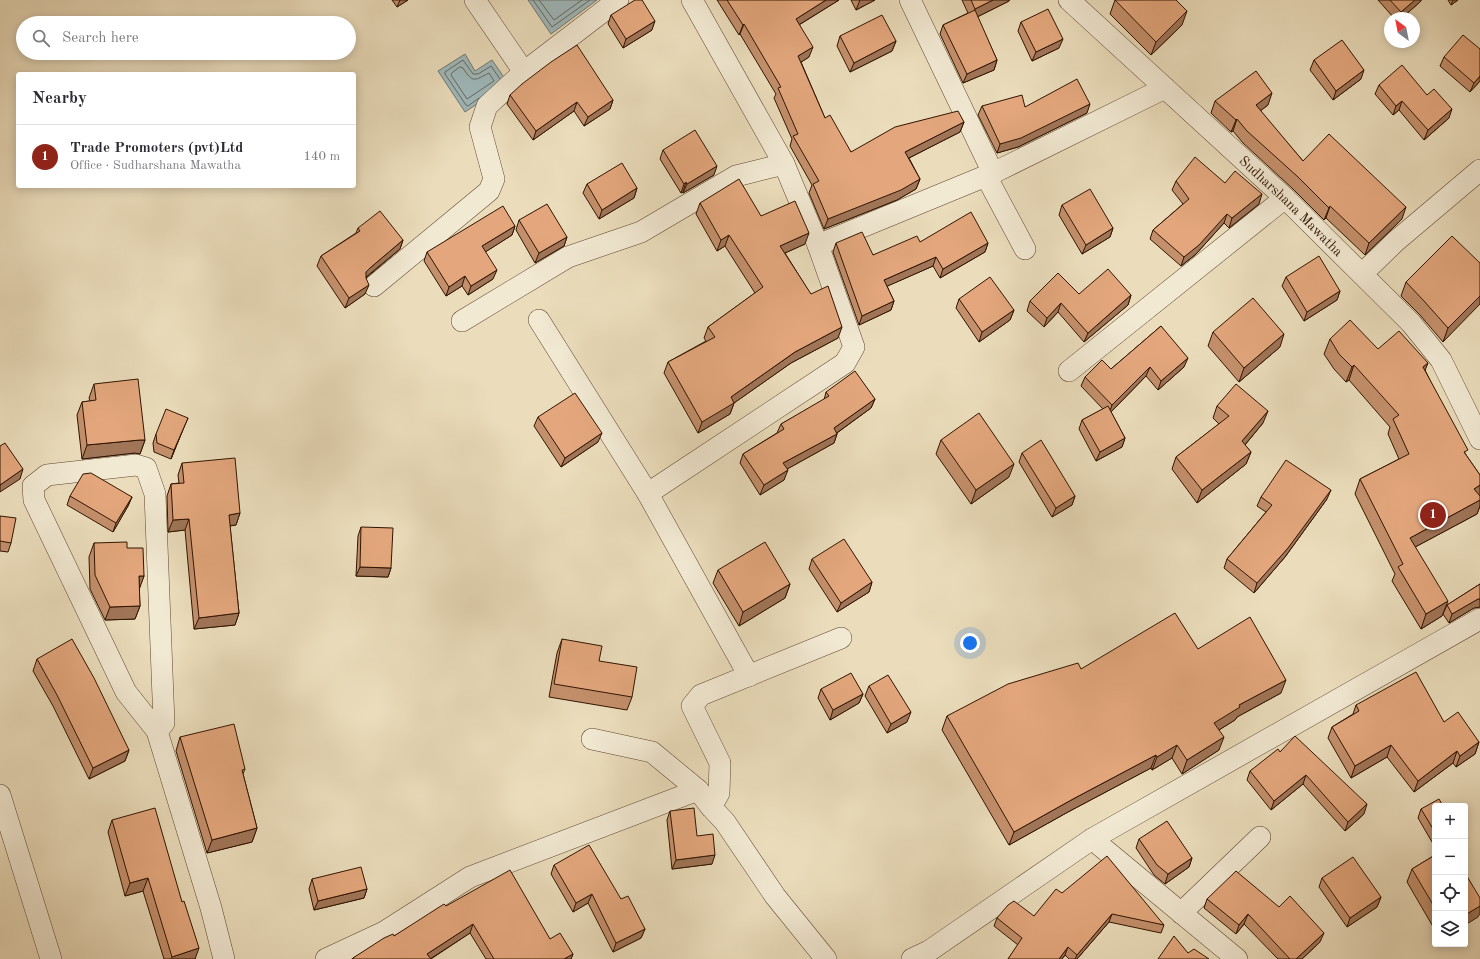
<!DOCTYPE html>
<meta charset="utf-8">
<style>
:root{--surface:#fff;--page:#f7f7f7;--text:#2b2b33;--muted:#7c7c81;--line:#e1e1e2;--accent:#8f2418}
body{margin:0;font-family:"Old Standard TT",serif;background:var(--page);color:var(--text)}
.controls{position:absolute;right:12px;bottom:12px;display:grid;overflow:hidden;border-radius:4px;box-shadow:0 2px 10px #0003}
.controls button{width:36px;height:36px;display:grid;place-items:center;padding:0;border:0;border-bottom:1px solid var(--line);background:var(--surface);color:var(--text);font:20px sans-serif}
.compass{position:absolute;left:1384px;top:12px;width:36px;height:36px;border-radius:50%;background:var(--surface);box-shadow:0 2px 10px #0003;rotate:328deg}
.you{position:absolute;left:970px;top:643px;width:14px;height:14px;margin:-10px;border:3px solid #fff;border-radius:50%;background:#1a73e8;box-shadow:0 0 0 6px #1a73e833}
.badge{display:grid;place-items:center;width:26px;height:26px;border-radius:50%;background:var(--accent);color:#fff;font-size:13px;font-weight:700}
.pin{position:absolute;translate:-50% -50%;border:2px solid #fff;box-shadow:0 1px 4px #0006}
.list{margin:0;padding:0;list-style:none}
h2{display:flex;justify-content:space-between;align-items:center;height:52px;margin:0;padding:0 16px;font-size:17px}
h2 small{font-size:13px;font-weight:400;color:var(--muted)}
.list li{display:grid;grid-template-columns:26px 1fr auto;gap:12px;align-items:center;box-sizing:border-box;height:64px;padding:0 16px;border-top:1px solid var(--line)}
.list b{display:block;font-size:15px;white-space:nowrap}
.list p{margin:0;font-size:13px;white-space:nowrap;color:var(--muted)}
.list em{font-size:13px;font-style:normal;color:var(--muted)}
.icon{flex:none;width:22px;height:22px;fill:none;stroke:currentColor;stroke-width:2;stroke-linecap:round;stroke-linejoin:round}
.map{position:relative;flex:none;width:1480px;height:959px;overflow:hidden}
.search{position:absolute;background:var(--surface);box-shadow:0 2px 10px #0003;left:16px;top:16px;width:340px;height:44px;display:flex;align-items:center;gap:10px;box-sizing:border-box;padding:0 14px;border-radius:22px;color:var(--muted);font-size:15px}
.panel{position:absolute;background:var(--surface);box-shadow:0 2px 10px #0003;left:16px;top:72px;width:340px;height:116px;border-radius:4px}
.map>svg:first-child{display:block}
.water{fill:#9eb9bc;stroke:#727771}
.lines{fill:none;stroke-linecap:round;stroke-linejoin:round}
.shore{stroke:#67665e;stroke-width:1}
.minor-casing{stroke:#5f462f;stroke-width:22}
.minor{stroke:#f2e9d3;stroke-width:21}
.wall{fill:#c4906c;stroke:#301400}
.shaded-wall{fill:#a07558;stroke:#301400}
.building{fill:#e4a77d;stroke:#301400}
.labels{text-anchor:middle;stroke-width:3.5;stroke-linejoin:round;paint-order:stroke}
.street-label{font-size:14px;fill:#301400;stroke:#f2e9d3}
</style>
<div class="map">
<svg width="1480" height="959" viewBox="0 0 1480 959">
<rect width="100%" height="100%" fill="#ebddbc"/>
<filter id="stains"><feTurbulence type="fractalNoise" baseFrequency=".005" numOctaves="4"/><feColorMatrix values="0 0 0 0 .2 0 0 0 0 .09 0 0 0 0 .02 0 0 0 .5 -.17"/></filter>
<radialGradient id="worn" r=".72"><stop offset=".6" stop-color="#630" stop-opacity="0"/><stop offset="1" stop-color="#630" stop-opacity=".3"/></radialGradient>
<g class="water">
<polygon points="528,0 597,0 551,34"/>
<polygon points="465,54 475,71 492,60 508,83 465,112 438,71"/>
</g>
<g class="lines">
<g class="shore">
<polyline points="533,0 552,27 590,0"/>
<polyline points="539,0 554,20 582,0"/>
<path d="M460,67L463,68C473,84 475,80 489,73L494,81L467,99L451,75L452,73Z"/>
<polyline points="479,98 468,106 466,105 445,74 445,72 463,60 473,74 478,74 491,66 500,79"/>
</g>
<defs>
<g id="minor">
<polyline points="475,0 524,72"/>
<polyline points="910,0 993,173"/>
<path id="s1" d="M1069,0L1285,198L1411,323L1441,360L1480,439"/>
<polyline points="986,176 1025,249"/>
<polyline points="818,245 993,173 1165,88"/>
<polyline points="1362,274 1396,241 1480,170"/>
<polyline points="374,286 489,191 494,179 480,127 487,106 524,72 618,0"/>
<polyline points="539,320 648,494 749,676"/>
<polyline points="462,321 568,257 641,232 736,176 784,164"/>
<polyline points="1069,371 1285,198"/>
<polyline points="648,494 656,488 845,363 854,347 818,245 784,164 692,0"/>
<polyline points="157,731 164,723 155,494 146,468 136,465 47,475 33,486 34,500 126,692 157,731 211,908 224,959"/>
<polyline points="592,739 652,752 698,790 711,807 725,822 775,896 826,959"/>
<polyline points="0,795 51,959"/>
<polyline points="711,807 719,793 720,763 692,706 701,695 841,638"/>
<polyline points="1092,839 1237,959"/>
<polyline points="1181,913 1260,837"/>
<polyline points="326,959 384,932 470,877 698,790"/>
<polyline points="912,959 929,951 1092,839 1480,619"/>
</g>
</defs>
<use href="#minor" class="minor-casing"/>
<use href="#minor" class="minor"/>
</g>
<g class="wall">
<polygon points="392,0 408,0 397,7"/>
<polygon points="717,0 839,0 799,25 809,57 801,62 825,118 851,152 964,122 960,132 909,158 920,179 916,189 897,200 824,229 809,193 812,185 790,146 792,139 774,98 776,94 740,34 739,35"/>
<polygon points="851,0 875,0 856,10"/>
<polygon points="962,0 1010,0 1009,1 977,17 997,60 994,70 963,83 940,34 943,25 968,13"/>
<polygon points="1115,0 1182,25 1151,55 1110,14"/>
<polygon points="1378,0 1421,0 1421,1 1402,18 1394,18"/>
<polygon points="1448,0 1458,0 1451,5"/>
<polygon points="611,15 652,30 623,48 608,24"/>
<polygon points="1021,22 1059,48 1032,61 1018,31"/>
<polygon points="840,36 896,41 892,51 850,72 837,46"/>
<polygon points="1480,49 1480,81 1470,92 1440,66 1444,57"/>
<polygon points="1314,60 1361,79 1333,100 1310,70"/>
<polygon points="1379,85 1427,95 1449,118 1424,140 1399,110 1393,115 1375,94"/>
<polygon points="510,95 613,100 610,109 584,126 574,111 533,140 507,104"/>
<polygon points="1215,101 1268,105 1260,111 1303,161 1402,219 1365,255 1326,218 1324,220 1293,189 1243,143 1233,131 1231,132 1211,113"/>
<polygon points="982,106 1025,107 1087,113 1018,147 997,153 978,115"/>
<polygon points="663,150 714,175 683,193 683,192 681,193 660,159"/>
<polygon points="1176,181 1225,183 1259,204 1229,228 1224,223 1196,254 1181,266 1150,239 1153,230 1183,204 1172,190"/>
<polygon points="587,184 637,188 634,198 599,219 583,193"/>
<polygon points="700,203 761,216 805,244 785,253 838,338 791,363 734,403 730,414 698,433 664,373 668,362 706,341 704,338 708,327 755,293 725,246 717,251 696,214"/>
<polygon points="1062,205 1113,228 1110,237 1082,254 1059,215"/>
<polygon points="519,220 567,237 564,246 535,263 516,230"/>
<polygon points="515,226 512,235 485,252 493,279 468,295 462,286 446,296 424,261 427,252"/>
<polygon points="358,228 403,240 400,249 366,278 365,294 345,308 317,266 321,256 356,233"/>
<polygon points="920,242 988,243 985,252 940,278 933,266 887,286 894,301 891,310 859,325 833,252 836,243 873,255"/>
<polygon points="1480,263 1443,342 1420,315 1401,296 1406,282"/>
<polygon points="1286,277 1340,291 1337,300 1304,321 1282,286"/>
<polygon points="1079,294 1131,295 1128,305 1084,342 1058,312 1044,327 1027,311 1030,301"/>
<polygon points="959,299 1014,310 1010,320 979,342 956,308"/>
<polygon points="1161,326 1184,367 1158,390 1146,376 1111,412 1125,438 1122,447 1096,461 1079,429 1082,420 1103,409 1081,386 1085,377 1111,369"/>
<polygon points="1213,332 1280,347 1239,382 1208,346"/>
<polygon points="1330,339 1378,349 1425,370 1466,455 1480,475 1480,506 1477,514 1415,547 1442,616 1421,629 1392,581 1395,574 1355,494 1360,479 1399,459 1388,434 1390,427 1349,380 1346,382 1334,369 1324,354"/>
<polygon points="94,384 145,440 140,454 135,453 82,459 77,415 82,402 90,401 89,398"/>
<polygon points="826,392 875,399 871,408 837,433 837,434 834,443 787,469 784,480 760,495 740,463 743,454 777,433 781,424 824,400"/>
<polygon points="1217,406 1263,423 1245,445 1251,452 1246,464 1197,503 1172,469 1176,457 1219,424 1213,418"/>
<polygon points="538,417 598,442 561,467 534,426"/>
<polygon points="184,427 171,459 154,452 153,443 156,434"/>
<polygon points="941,440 1009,477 971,504 936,454"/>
<polygon points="1022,453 1075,496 1072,505 1052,517 1019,462"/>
<polygon points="182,463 240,513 236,525 230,526 239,613 235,625 194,629 185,530 168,532 167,496 171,484 179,483 178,475"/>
<polygon points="70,496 132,497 128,506 113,532 67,505"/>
<polygon points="1261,497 1327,499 1285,557 1254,593 1224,568 1227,559 1266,512 1257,506"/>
<polygon points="0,516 11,543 8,552 0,551"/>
<polygon points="361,527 391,568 388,577 356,576 358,536"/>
<polygon points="94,543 127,548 144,576 139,588 140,606 135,619 105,620 90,589 89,557"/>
<polygon points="812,559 872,582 869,592 837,612 809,569"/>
<polygon points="718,570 790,584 785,598 739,626 713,583"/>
<polygon points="1480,584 1480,607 1474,608 1449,623 1443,614 1447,605"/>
<polygon points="562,639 599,661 632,697 627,710 549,697 557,653"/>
<polygon points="1198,649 1281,693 1237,717 1235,720 1219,730 1219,750 1182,774 1172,758 1152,770 1151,768 1068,812 1009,845 942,730 947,716 1081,669"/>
<polygon points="37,659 129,750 125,761 89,779 53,706 33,671"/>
<polygon points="869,686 907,722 887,733 865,696"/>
<polygon points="821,689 863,694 859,703 830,720 818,698"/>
<polygon points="1356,705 1444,722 1479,742 1475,754 1456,767 1453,763 1414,792 1387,757 1351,778 1328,738 1332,727 1353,714"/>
<polygon points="180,737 245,769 243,774 257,828 252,842 207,853 176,751"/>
<polygon points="1280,752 1364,814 1345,831 1303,784 1271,810 1247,780 1250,771"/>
<polygon points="1435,806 1435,847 1418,818 1421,809"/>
<polygon points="670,811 712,864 672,869 667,820"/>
<polygon points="112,820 182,902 195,959 164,959 143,891 125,896 108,832"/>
<polygon points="1139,839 1192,858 1189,867 1165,884 1154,875 1136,848"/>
<polygon points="1435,855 1435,930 1407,882 1412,869"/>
<polygon points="554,865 621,899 645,929 641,938 613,952 588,903 573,912 551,874"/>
<polygon points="1322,878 1381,897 1377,907 1347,927 1319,887"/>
<polygon points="312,879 367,889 364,898 314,910 309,889"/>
<polygon points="1062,893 1164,925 1161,933 1109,922 1077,959 1069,959 1065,955 1062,959 1008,959 1018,945 994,926 997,918 1034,916"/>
<polygon points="1207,899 1320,942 1302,959 1278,959 1244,924 1236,934 1204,908"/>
<polygon points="446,906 550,939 573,954 571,959 486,959 470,933 431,959 352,959 353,958 394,936"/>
</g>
<g class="shaded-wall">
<polygon points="400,0 408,0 397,7"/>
<polygon points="826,0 839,0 792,29 796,19"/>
<polygon points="860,0 875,0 856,10"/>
<polygon points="993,0 1010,0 1009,1 971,20 975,9"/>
<polygon points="1415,0 1421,0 1421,1 1402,18 1399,18 1401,12"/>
<polygon points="1453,0 1458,0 1451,5"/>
<polygon points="1187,11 1182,25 1151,55 1156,42"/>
<polygon points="655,21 652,30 623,48 626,39"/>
<polygon points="744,24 740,34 739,35 743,25"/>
<polygon points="1063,39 1059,48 1032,61 1036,52"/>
<polygon points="896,41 892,51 850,72 854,63"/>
<polygon points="813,47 809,57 795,66 798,56"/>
<polygon points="997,60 994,70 963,83 967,74"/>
<polygon points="1364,70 1361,79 1333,100 1336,91"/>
<polygon points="1480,76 1480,81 1470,92 1474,83"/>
<polygon points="1272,93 1268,105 1251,118 1256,105"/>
<polygon points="613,100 610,109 584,126 588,117"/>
<polygon points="1402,101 1399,110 1393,115 1396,106"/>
<polygon points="577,102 574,111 533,140 536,131"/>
<polygon points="1090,104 1087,113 1018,147 997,153 1000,144"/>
<polygon points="1452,109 1449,118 1424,140 1428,130"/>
<polygon points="1237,119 1233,131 1231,132 1236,120"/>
<polygon points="964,122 960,132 901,162 905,152"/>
<polygon points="717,166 714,175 683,193 687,184"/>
<polygon points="920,179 916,189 897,200 824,229 828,219"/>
<polygon points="686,182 683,192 681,193 684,184"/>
<polygon points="637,188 634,198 599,219 602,210"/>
<polygon points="1262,194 1259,204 1229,228 1232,218"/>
<polygon points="1330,206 1326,218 1324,220 1329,208"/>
<polygon points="1406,207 1402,219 1365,255 1369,243"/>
<polygon points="1227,214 1224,223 1196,254 1181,266 1184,257"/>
<polygon points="515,226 512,235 479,256 482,246"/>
<polygon points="1113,228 1110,237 1082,254 1086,245"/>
<polygon points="809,233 805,244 776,257 780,246"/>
<polygon points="729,235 725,246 717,251 721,240"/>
<polygon points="567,237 564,246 535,263 539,253"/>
<polygon points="403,240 400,249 366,277 363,281 366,272 370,268"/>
<polygon points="988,243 985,252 940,278 943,269"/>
<polygon points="936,257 933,266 881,289 884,280"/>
<polygon points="497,270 493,279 468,295 471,286"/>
<polygon points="465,276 462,286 446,296 449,287"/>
<polygon points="369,285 365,294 345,308 349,298"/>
<polygon points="1340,291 1337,300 1304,321 1307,312"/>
<polygon points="1131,295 1128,305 1084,342 1088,333"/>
<polygon points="1480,296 1480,304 1443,342 1448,328"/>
<polygon points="894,301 891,310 859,325 862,316"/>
<polygon points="1061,303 1058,312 1044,327 1047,318"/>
<polygon points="1014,310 1010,320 979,342 982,332"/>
<polygon points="842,327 838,338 791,363 734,403 730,414 698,433 702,422 731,397 795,352"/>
<polygon points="1284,334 1280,347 1239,382 1244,368"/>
<polygon points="1188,358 1184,367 1158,390 1161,381"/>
<polygon points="1428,363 1422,378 1423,367"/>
<polygon points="1354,365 1349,380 1346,382 1352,367"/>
<polygon points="1150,367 1146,376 1109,414 1112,405"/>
<polygon points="875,399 871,408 831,437 834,428"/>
<polygon points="1268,411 1263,423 1238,453 1242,441"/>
<polygon points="188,418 184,427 171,459 174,450"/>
<polygon points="602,433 598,442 561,467 565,458"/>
<polygon points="837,434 834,443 780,473 783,463"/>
<polygon points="1125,438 1122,447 1096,461 1100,452"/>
<polygon points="140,440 145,440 140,454 135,453 82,459 87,445"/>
<polygon points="1251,452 1246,464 1197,503 1202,490"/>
<polygon points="1014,464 1009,477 971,504 976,490"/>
<polygon points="23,469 20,479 0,492 0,485"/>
<polygon points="788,470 784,480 760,495 764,485"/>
<polygon points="1480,485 1480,495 1479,497 1474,489"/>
<polygon points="1331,490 1327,499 1285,557 1254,593 1257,583"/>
<polygon points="1075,496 1072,505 1052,517 1056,508"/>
<polygon points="132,497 128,506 113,532 116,523"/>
<polygon points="1480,500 1480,506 1477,514 1404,553 1410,538"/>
<polygon points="240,513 236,525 225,526 229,515"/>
<polygon points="189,519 185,530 168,532 173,520"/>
<polygon points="360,567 391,568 388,577 356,576"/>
<polygon points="139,576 144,576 139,590"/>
<polygon points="872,582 869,592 837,612 841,603"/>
<polygon points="790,584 785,598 739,626 743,612"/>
<polygon points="1478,599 1480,599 1480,607 1474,608 1449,623 1452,614"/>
<polygon points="1448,601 1442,616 1421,629 1426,614"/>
<polygon points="140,606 135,619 105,620 110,607"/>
<polygon points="239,613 235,625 194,629 199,618"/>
<polygon points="1286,680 1281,693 1237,717 1235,720 1209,736 1214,723 1239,705"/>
<polygon points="863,694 859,703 830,720 833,710"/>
<polygon points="911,712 907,722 887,733 891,724"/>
<polygon points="1224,737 1219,750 1182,774 1187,760"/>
<polygon points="1479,742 1475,754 1456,767 1460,756"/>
<polygon points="1177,745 1172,758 1152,770 1157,757"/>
<polygon points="1391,745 1387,757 1351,778 1355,766"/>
<polygon points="129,750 125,761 89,779 93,768"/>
<polygon points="1457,751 1453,763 1414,792 1418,781"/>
<polygon points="1156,755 1151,768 1068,812 1009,845 1014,832 1073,799"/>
<polygon points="1306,775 1303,784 1271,810 1274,801"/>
<polygon points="1367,804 1364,814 1345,831 1348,822"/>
<polygon points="257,828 252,842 207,853 212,840"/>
<polygon points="715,855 712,864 672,869 676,860"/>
<polygon points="1192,858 1189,867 1165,884 1168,874"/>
<polygon points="148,878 143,891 125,896 130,883"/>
<polygon points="367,889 364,898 314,910 318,901"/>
<polygon points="592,894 588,903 573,912 576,903"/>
<polygon points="1381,897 1377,907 1347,927 1350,918"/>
<polygon points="1480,906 1480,913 1478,917 1465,925 1465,915"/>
<polygon points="1112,914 1109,922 1077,959 1075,959 1077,955"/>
<polygon points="1248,914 1244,924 1236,934 1239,925"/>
<polygon points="473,924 470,933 430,959 427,954"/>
<polygon points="645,929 641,938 613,952 616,943"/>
<polygon points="1324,933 1320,942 1302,959 1296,959"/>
<polygon points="1068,947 1065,955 1062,959 1059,959"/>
<polygon points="199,948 195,959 171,959 172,957"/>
<polygon points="573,954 571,959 564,959"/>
</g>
<g class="building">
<polygon points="635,0 642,0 655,21 626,39 611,15"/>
<polygon points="727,0 826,0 796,19 813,47 798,56 825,118 830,115 851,152 895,127 958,111 964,122 905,152 920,179 901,190 828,219 813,184 819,181 793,136 798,134 778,88 781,87 744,24 743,25"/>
<polygon points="971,0 993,0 975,9"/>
<polygon points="1115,0 1176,0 1187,11 1156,42"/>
<polygon points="1390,0 1415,0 1401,12"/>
<polygon points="1048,9 1063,39 1036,52 1021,22"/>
<polygon points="975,10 997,60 967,74 943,25"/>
<polygon points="882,15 896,41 854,63 840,36"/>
<polygon points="1463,35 1480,49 1480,76 1474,83 1444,57"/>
<polygon points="1342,40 1364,70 1336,91 1314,60"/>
<polygon points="577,45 613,100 588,117 577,102 536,131 510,95 522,84 551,62"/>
<polygon points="1402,65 1427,95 1434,89 1452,109 1428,130 1402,101 1396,106 1379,85"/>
<polygon points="1256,71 1272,93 1256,105 1303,161 1329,134 1406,207 1369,243 1330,206 1329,208 1298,177 1247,131 1237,119 1236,120 1215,101"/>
<polygon points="1077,79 1090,104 1021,138 1000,144 982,106 1022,95 1025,107"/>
<polygon points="695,130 717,166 687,184 686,182 684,184 663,150"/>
<polygon points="1195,157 1225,183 1235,171 1262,194 1232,218 1227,214 1199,245 1184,257 1153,230 1189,199 1176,181"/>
<polygon points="622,163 637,188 602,210 587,184"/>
<polygon points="739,179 761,216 795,201 809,233 780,246 811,294 828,286 842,327 795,352 731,397 734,403 702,422 668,362 715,337 708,327 763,287 729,235 721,240 700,203"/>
<polygon points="1090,189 1113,228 1086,245 1062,205"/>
<polygon points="547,204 567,237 539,253 519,220"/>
<polygon points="503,206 515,226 482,246 497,270 471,286 465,276 449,287 427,252"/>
<polygon points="380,211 403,240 370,268 366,272 366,278 369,285 349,298 321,256 360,231 358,228"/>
<polygon points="971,212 988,243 943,269 936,257 884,280 894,301 862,316 836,243 862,232 873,255 917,236 920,242"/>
<polygon points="1452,236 1480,263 1480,296 1448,328 1424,301 1406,282"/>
<polygon points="1319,256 1340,291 1307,312 1286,277"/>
<polygon points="1108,269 1131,295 1088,333 1061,303 1047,318 1030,301 1058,273 1079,294"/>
<polygon points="990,277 1014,310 982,332 959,299"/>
<polygon points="1253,298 1284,334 1244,368 1213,332"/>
<polygon points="1350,320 1378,349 1399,331 1428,363 1423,367 1468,450 1464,452 1480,475 1480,485 1474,489 1480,496 1480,500 1410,538 1448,601 1426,614 1398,567 1403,564 1360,479 1409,454 1393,419 1399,415 1354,365 1352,367 1339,354 1330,339"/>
<polygon points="1161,326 1188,358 1161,381 1150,367 1112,405 1085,377 1102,360 1111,369"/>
<polygon points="855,371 875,399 834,428 837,434 783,463 788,470 764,485 743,454 784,429 781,424 829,396 826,392"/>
<polygon points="138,379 145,440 140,440 87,445 82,402 96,400 94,384"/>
<polygon points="1236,384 1268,411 1242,441 1251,452 1202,490 1176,457 1229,416 1217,406"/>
<polygon points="575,393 602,433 565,458 538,417"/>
<polygon points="1108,406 1125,438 1100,452 1082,420"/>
<polygon points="166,409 188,418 174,450 157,443 156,434"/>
<polygon points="979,413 1014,464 976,490 941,440"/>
<polygon points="1041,440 1075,496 1056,508 1022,453"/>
<polygon points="5,443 23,469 0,485 0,446"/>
<polygon points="235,458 240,513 229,515 239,613 199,618 189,519 173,520 171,484 184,483 182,463"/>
<polygon points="1286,460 1331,490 1288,548 1257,583 1227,559 1272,505 1261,497"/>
<polygon points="91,473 132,497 116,523 70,496 83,474"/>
<polygon points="0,516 16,518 11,543 0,541"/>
<polygon points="361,527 393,528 391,568 360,567"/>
<polygon points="844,539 872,582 841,603 812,559"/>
<polygon points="127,542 127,548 143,548 144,576 139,576 140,606 110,607 95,575 94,543"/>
<polygon points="765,542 790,584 743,612 718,570"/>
<polygon points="1480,584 1480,599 1478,599 1452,614 1447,605"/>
<polygon points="1175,613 1198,649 1250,617 1286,680 1239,705 1240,707 1214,723 1224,737 1187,760 1177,745 1157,757 1156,755 1073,799 1014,832 947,716 1008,684 1078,663 1081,669"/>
<polygon points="72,639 94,678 129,750 93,768 57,695 37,659"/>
<polygon points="562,639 602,646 599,661 637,667 632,697 554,684"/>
<polygon points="1416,672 1444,722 1458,712 1479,742 1460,756 1457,751 1418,781 1391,745 1355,766 1332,727 1359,711 1356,705"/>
<polygon points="851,673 863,694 833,710 821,689"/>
<polygon points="888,675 911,712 891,724 869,686"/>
<polygon points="234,724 245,769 242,770 257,828 212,840 180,737"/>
<polygon points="1295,736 1367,804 1348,822 1306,775 1274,801 1250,771 1278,749 1280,752"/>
<polygon points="1439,799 1443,806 1435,806 1435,832 1421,809"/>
<polygon points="155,808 182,902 184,901 199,948 172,957 148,878 130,883 112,820"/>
<polygon points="694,808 697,836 713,834 715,855 676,860 670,811"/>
<polygon points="1167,821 1192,858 1168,874 1157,865 1139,839"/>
<polygon points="589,845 621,899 628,896 645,929 616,943 592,894 576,903 554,865"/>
<polygon points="1435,855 1435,908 1412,869"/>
<polygon points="1107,856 1164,925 1112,914 1077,955 1068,947 1059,959 1008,959 1022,938 997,918 1008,905 1014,901 1034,916 1056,889 1062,893"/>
<polygon points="1353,857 1381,897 1350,918 1322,878"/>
<polygon points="361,867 367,889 318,901 312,879"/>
<polygon points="510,870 550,939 560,933 573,954 564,959 494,959 473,924 427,954 431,959 353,959 353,958 384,938 393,934 394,936 444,904 446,906"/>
<polygon points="1236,871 1279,907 1290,896 1324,933 1296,959 1290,959 1248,914 1239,925 1207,899"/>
<polygon points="1465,873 1480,898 1480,906 1465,915"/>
<polygon points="1174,936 1188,953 1194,949 1209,959 1158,959"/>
</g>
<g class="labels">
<g class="street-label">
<text dy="5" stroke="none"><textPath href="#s1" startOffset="303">Sudharshana Mawatha</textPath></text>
</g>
</g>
<rect width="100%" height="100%" filter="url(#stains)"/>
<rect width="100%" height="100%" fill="url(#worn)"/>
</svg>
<div class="controls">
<button>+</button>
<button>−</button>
<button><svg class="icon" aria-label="locate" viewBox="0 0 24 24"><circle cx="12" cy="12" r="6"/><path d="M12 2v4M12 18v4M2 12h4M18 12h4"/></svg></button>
<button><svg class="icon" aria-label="layers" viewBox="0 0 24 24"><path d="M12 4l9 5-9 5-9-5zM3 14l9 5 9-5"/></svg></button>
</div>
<svg class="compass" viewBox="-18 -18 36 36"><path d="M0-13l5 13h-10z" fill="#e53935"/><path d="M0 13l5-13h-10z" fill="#7c7c81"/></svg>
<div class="you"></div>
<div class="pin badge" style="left:1433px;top:515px">1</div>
<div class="search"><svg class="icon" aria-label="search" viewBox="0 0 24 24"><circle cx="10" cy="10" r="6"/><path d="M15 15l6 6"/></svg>Search here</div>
<section class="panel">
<h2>Nearby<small></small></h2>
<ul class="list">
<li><span class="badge">1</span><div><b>Trade Promoters (pvt)Ltd</b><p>Office · Sudharshana Mawatha</p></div><em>140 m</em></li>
</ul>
</section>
</div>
